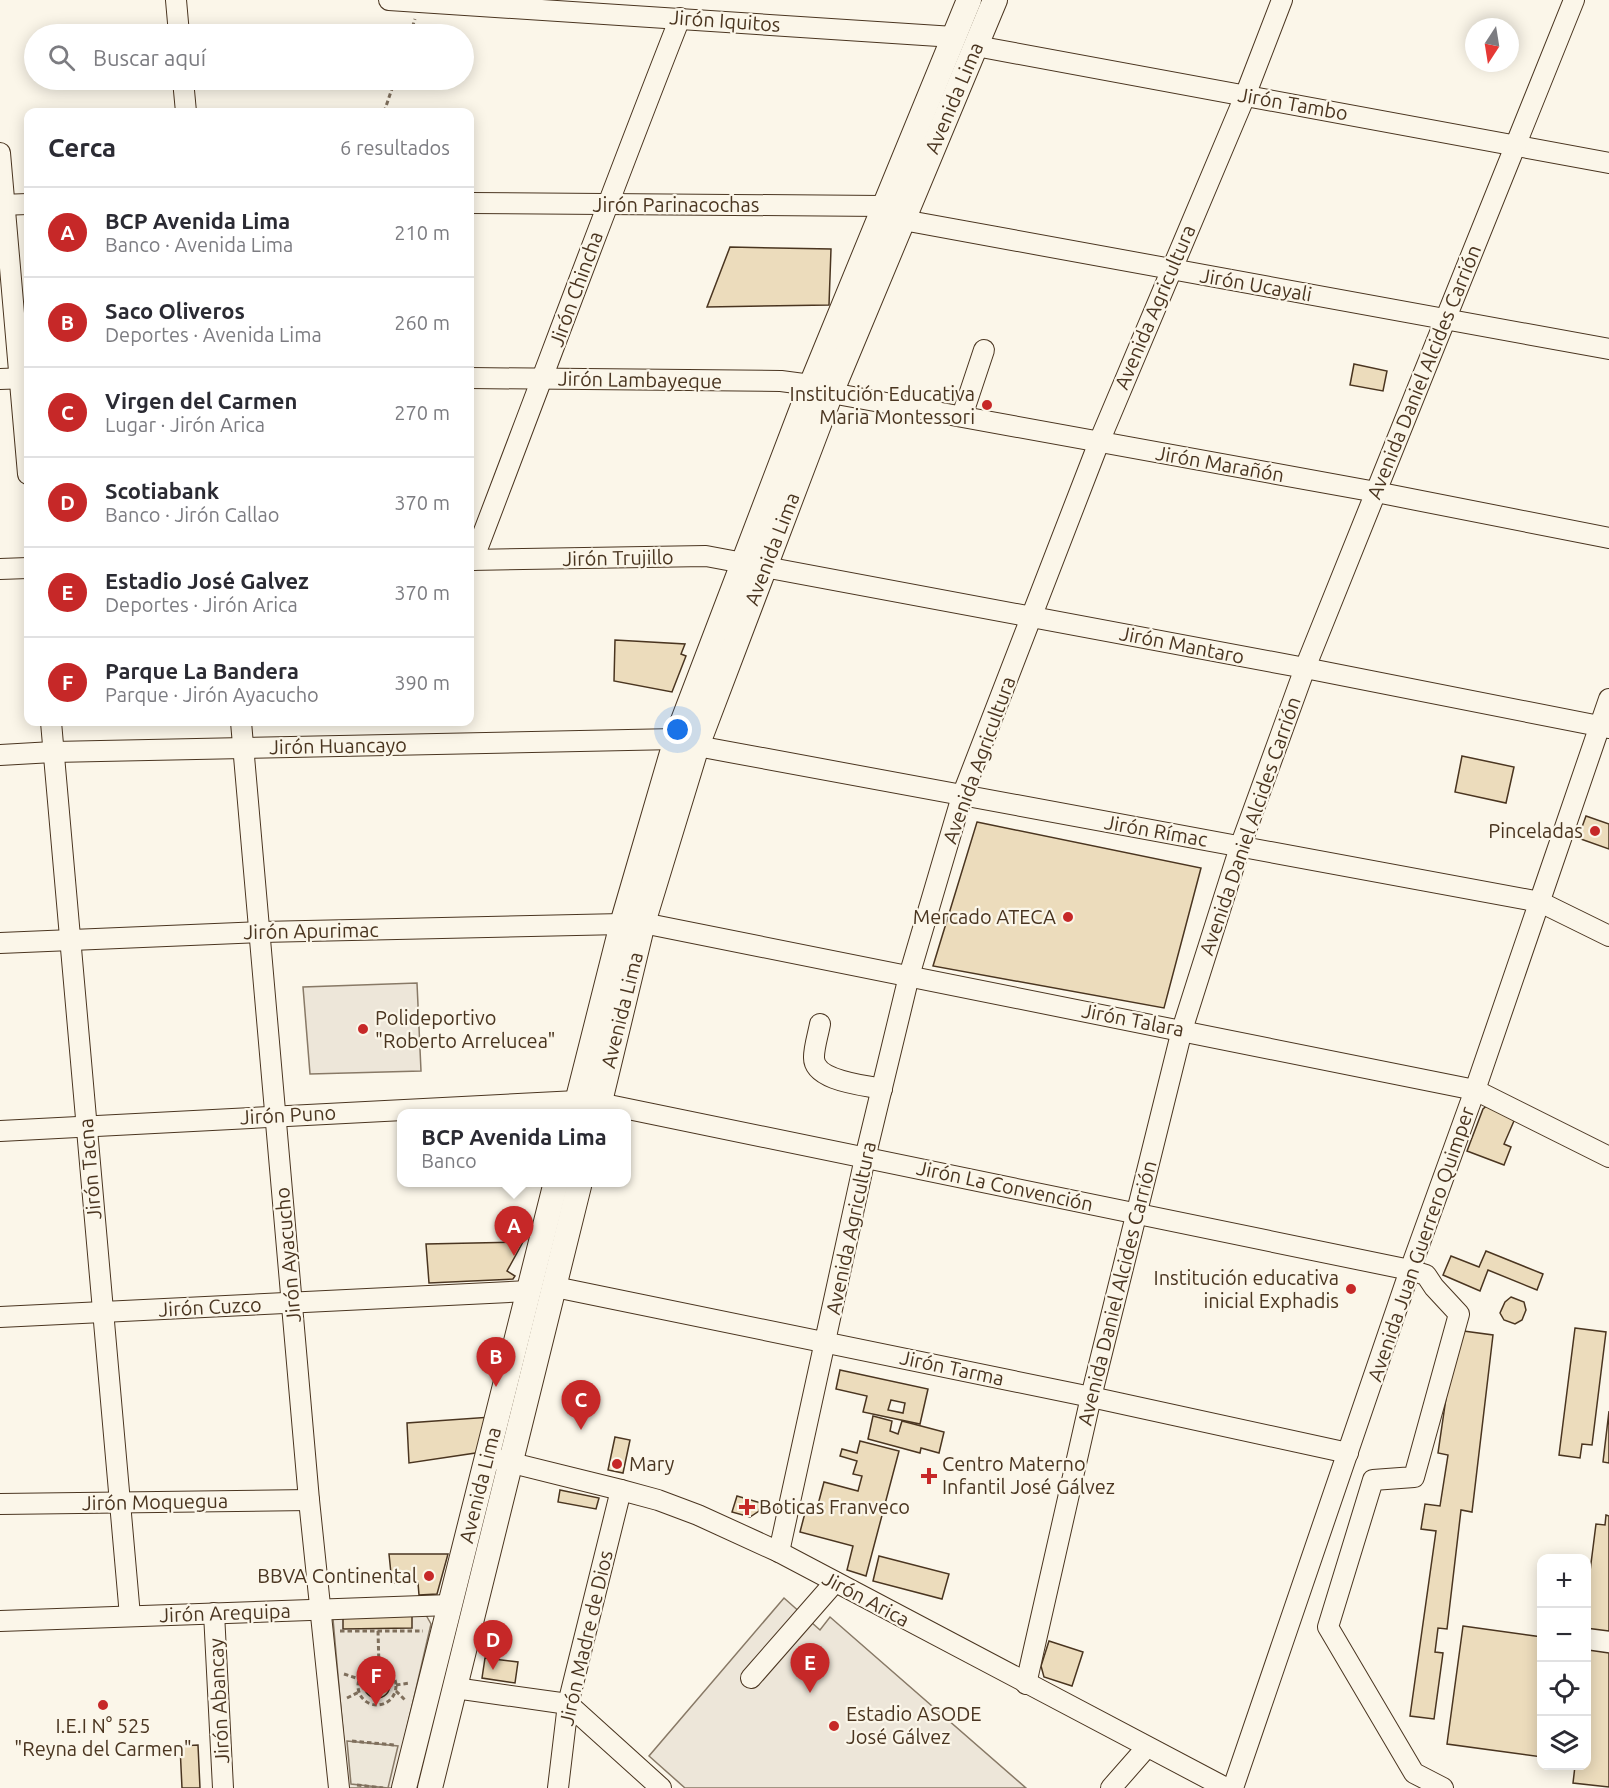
<!DOCTYPE html>
<html lang="es">
<meta charset="utf-8">
<style>
:root{--surface:#fff;--page:#f7f7f7;--text:#2b2b33;--muted:#7c7c81;--line:#e1e1e2;--accent:#c62828}
body{margin:0;font-family:Ubuntu,sans-serif;background:var(--page);color:var(--text)}
.controls{position:absolute;right:18px;bottom:18px;display:grid;overflow:hidden;border-radius:12px;box-shadow:0 3px 15px #0003}
.controls button{width:54px;height:54px;display:grid;place-items:center;padding:0;border:0;border-bottom:2px solid var(--line);background:var(--surface);color:var(--text);font:30px sans-serif}
.compass{position:absolute;left:1465px;top:18px;width:54px;height:54px;border-radius:50%;background:var(--surface);box-shadow:0 3px 15px #0003;rotate:192deg}
.you{position:absolute;left:678px;top:730px;width:21px;height:21px;margin:-15px;border:4px solid #fff;border-radius:50%;background:#1a73e8;box-shadow:0 0 0 9px #1a73e833}
.badge{display:grid;place-items:center;width:39px;height:39px;border-radius:50%;background:var(--accent);color:#fff;font-size:20px;font-weight:700}
.pin{position:absolute;translate:-50% -50px;filter:drop-shadow(0 2px 3px #0008)}
.pin::after{content:'';position:absolute;top:32px;width:21px;height:18px;background:inherit;clip-path:polygon(0 0,100% 0,50% 100%)}
.popup{position:absolute;left:397px;top:1109px;width:234px;height:78px;box-sizing:border-box;display:grid;place-content:center;border-radius:12px;background:var(--surface);filter:drop-shadow(0 2px 4px #0005);font-size:20px;white-space:nowrap;color:var(--muted)}
.popup b{font-size:22px;color:var(--text)}
.popup::after{content:'';position:absolute;left:50%;top:100%;margin-left:-12px;border:12px solid transparent;border-top-color:var(--surface)}
.list{margin:0;padding:0;list-style:none}
h2{display:flex;justify-content:space-between;align-items:center;height:78px;margin:0;padding:0 24px;font-size:26px}
h2 small{font-size:20px;font-weight:400;color:var(--muted)}
.list li{display:grid;grid-template-columns:39px 1fr auto;gap:18px;align-items:center;box-sizing:border-box;height:90px;padding:0 24px;border-top:2px solid var(--line)}
.list b{display:block;font-size:22px;white-space:nowrap}
.list p{margin:0;font-size:20px;white-space:nowrap;color:var(--muted)}
.list em{font-size:20px;font-style:normal;color:var(--muted)}
.icon{flex:none;width:33px;height:33px;fill:none;stroke:currentColor;stroke-width:2;stroke-linecap:round;stroke-linejoin:round}
.map{position:relative;flex:none;width:1609px;height:1788px;overflow:hidden}
.search{position:absolute;background:var(--surface);box-shadow:0 3px 15px #0003;left:24px;top:24px;width:450px;height:66px;display:flex;align-items:center;gap:15px;box-sizing:border-box;padding:0 21px;border-radius:33px;color:var(--muted);font-size:22px}
.panel{position:absolute;background:var(--surface);box-shadow:0 3px 15px #0003;left:24px;top:108px;width:450px;height:618px;border-radius:12px}
.map>svg:first-child{display:block}
.green{fill:#ede6d9;stroke:#887966;stroke-width:1.5}
.parking{fill:#ede7d9;stroke:#887966;stroke-width:1.5}
.building{fill:#ecdcbc;stroke:#4a3520;stroke-width:1.5;fill-rule:evenodd}
.lines{fill:none;stroke-linecap:round;stroke-linejoin:round}
.minor-casing{stroke:#4a3520;stroke-width:22}
.major-casing{stroke:#4a3520;stroke-width:26}
.path{stroke:#7f6f5c;stroke-width:3;stroke-dasharray:4.5 3;stroke-linecap:butt}
.minor{stroke:#fbf6e9;stroke-width:20}
.major{stroke:#fbf6e9;stroke-width:24}
.poi-dot{fill:#c62828;stroke:#fbf6e9;stroke-width:2}
.labels{text-anchor:middle;stroke-width:4.5;stroke-linejoin:round;paint-order:stroke}
.street-label{font-size:20px;fill:#4a3520;stroke:#fbf6e9}
.poi-label{font-size:20px;fill:#4a3520;stroke:#fbf6e9;text-anchor:end}
</style>
<div class="map">
<svg width="1609" height="1788" viewBox="0 0 1609 1788">
<rect width="100%" height="100%" fill="#fbf6e9"/>
<g class="green">
<polygon points="417,983 421,1071 310,1074 303,987"/>
<polygon points="784,1598 820,1630 830,1617 1026,1788 685,1788 649,1756"/>
<polygon points="426,1615 431,1624 393,1788 348,1788 333,1619 335,1617"/>
</g>
<polygon class="parking" points="347,1741 398,1746 388,1788 351,1784"/>
<g class="building">
<polygon points="108,30 118,34 92,34 101,31"/>
<polygon points="730,247 831,249 829,305 707,307"/>
<polygon points="1354,364 1387,371 1383,391 1350,385"/>
<polygon points="615,640 685,644 681,654 686,656 672,692 614,681"/>
<polygon points="1462,756 1514,767 1506,803 1455,792"/>
<polygon points="1586,816 1609,824 1609,849 1578,838"/>
<polygon points="977,822 1201,868 1164,1008 933,966"/>
<polygon points="1490,1103 1517,1114 1504,1144 1511,1147 1504,1165 1467,1151 1483,1109"/>
<polygon points="523,1242 507,1271 515,1276 513,1279 429,1283 426,1244"/>
<polygon points="1486,1251 1543,1274 1537,1290 1488,1270 1480,1291 1443,1275 1451,1256 1479,1267"/>
<polygon points="1511,1297 1524,1302 1526,1310 1522,1320 1515,1324 1504,1320 1500,1313 1505,1302"/>
<polygon points="1575,1328 1606,1332 1592,1445 1582,1444 1580,1458 1559,1455"/>
<polygon points="1456,1330 1493,1335 1472,1512 1461,1510 1447,1629 1438,1628 1435,1652 1443,1653 1434,1719 1410,1716 1436,1531 1421,1529 1425,1504 1440,1506 1448,1455 1438,1453"/>
<path d="M840,1370L928,1389L920,1424L863,1412L867,1396L836,1389ZM891,1400L905,1403L903,1413L888,1410Z"/>
<polygon points="1609,1411 1609,1463 1603,1462"/>
<polygon points="873,1416 892,1421 890,1431 898,1434 902,1421 944,1432 939,1453 921,1448 920,1453 868,1439"/>
<polygon points="491,1417 482,1452 409,1463 407,1423"/>
<polygon points="615,1437 630,1440 623,1473 608,1470"/>
<polygon points="860,1441 899,1451 866,1576 847,1570 853,1546 800,1532 806,1509 816,1512 824,1482 858,1491 862,1476 853,1474 857,1461 840,1456 842,1449 857,1453"/>
<polygon points="560,1490 599,1498 596,1509 558,1502"/>
<polygon points="737,1496 761,1503 759,1511 750,1517 732,1512"/>
<polygon points="1606,1515 1609,1516 1609,1631 1586,1628 1586,1603 1596,1524 1605,1525"/>
<polygon points="389,1554 448,1554 437,1594 419,1595 418,1583 392,1583"/>
<polygon points="879,1556 949,1574 942,1599 873,1581"/>
<polygon points="412,1616 412,1628 343,1629 343,1617"/>
<polygon points="1463,1626 1542,1637 1542,1757 1447,1744"/>
<polygon points="1049,1641 1083,1652 1072,1686 1044,1677 1041,1666"/>
<polygon points="1588,1650 1609,1653 1609,1787 1573,1783 1575,1766 1586,1766"/>
<polygon points="485,1658 518,1662 515,1683 482,1678"/>
<circle cx="377" cy="1685" r="13"/>
<polygon points="198,1745 200,1788 182,1788 180,1746"/>
</g>
<g class="lines">
<defs>
<g id="minor">
<polyline points="176,0 179,34"/>
<polyline points="389,0 954,37"/>
<polyline points="976,46 1609,163"/>
<polyline points="183,80 186,112"/>
<polyline points="0,153 28,474"/>
<polyline points="470,203 883,206"/>
<polyline points="0,205 28,204"/>
<polyline points="903,220 1609,349"/>
<polyline points="470,378 781,381 811,385"/>
<polyline points="0,379 28,378"/>
<polyline points="831,393 1376,492 1609,538"/>
<polyline points="962,416 984,350"/>
<polyline points="470,560 706,556 1305,668 1609,728"/>
<path d="M473,560C542,380 609,198 680,18"/>
<polyline points="0,569 28,568"/>
<polyline points="51,722 130,1616"/>
<polyline points="241,722 309,1500 339,1788"/>
<polyline points="697,746 1540,902 1609,936"/>
<polyline points="0,755 53,752 676,739"/>
<polyline points="643,923 1475,1090 1609,1157"/>
<polyline points="0,943 261,932 622,924"/>
<path d="M820,1024C818,1035 814,1047 814,1057C813,1081 864,1085 882,1089"/>
<polyline points="599,1103 1410,1270 1426,1275 1434,1287 1459,1314 1414,1477 1373,1480 1328,1627 1414,1773 1443,1788"/>
<polyline points="0,1131 577,1101"/>
<polyline points="555,1287 1091,1397 1348,1453"/>
<polyline points="0,1317 529,1291"/>
<polyline points="496,1459 621,1490 658,1500 698,1515 779,1552 1226,1788"/>
<polyline points="0,1504 309,1500"/>
<polyline points="779,1552 865,1158 909,976 962,796 1099,442 1245,96 1282,0"/>
<polyline points="214,1613 223,1788"/>
<polyline points="0,1621 450,1605"/>
<polyline points="751,1678 835,1582"/>
<polyline points="1026,1684 1091,1397 1182,1030 1240,847 1305,668 1574,0"/>
<polyline points="455,1688 568,1704 661,1788"/>
<polyline points="558,1788 568,1704 621,1490"/>
<polyline points="1111,1788 1147,1747"/>
<polyline points="1233,1788 1410,1270 1475,1090 1609,699"/>
</g>
<g id="major">
<polyline points="574,1114 622,924 676,739 811,385 969,0"/>
<polyline points="597,1114 643,923 697,746 831,393 995,0"/>
<polyline points="404,1788 556,1182"/>
<polyline points="430,1788 580,1182"/>
</g>
</defs>
<use href="#minor" class="minor-casing"/>
<use href="#major" class="major-casing"/>
<g class="path">
<polyline points="410,34 415,19"/>
<polyline points="384,112 395,80"/>
<polyline points="340,1631 423,1631"/>
<polyline points="378,1631 379,1667"/>
<circle cx="377" cy="1686" r="19"/>
<polyline points="344,1674 359,1679"/>
<polyline points="396,1685 410,1683"/>
<polyline points="396,1691 405,1700"/>
<polyline points="347,1698 359,1692"/>
<polyline points="352,1741 394,1745"/>
<polyline points="357,1785 383,1788"/>
</g>
<use href="#minor" class="minor"/>
<use href="#major" class="major"/>
</g>
<g class="poi-dot">
<circle cx="987" cy="405" r="6"/>
<circle cx="1595" cy="831" r="6"/>
<circle cx="1068" cy="917" r="6"/>
<circle cx="363" cy="1029" r="6"/>
<circle cx="1351" cy="1289" r="6"/>
<circle cx="617" cy="1464" r="6"/>
<path d="M926 1467h6v6h6v6h-6v6h-6v-6h-6v-6h6z"/>
<path d="M744 1498h6v6h6v6h-6v6h-6v-6h-6v-6h6z"/>
<circle cx="429" cy="1576" r="6"/>
<circle cx="103" cy="1705" r="6"/>
<circle cx="834" cy="1726" r="6"/>
</g>
<g class="labels">
<g class="street-label">
<text transform="translate(725 21) rotate(4)" y="7">Jirón Iquitos</text>
<text transform="translate(954 98) rotate(-67)" y="7">Avenida Lima</text>
<text transform="translate(1293 104) rotate(10)" y="7">Jirón Tambo</text>
<text x="676" y="212">Jirón Parinacochas</text>
<text transform="translate(1256 285) rotate(10)" y="7">Jirón Ucayali</text>
<text transform="translate(576 289) rotate(-70)" y="7">Jirón Chincha</text>
<text transform="translate(1155 307) rotate(-67)" y="7">Avenida Agricultura</text>
<text transform="translate(1424 372) rotate(-68)" y="7">Avenida Daniel Alcides Carrión</text>
<text transform="translate(640 380) rotate(1)" y="7">Jirón Lambayeque</text>
<text transform="translate(1220 464) rotate(10)" y="7">Jirón Marañón</text>
<text transform="translate(772 549) rotate(-69)" y="7">Avenida Lima</text>
<text transform="translate(618 558) rotate(-1)" y="7">Jirón Trujillo</text>
<text transform="translate(1182 645) rotate(11)" y="7">Jirón Mantaro</text>
<text transform="translate(338 746) rotate(-1)" y="7">Jirón Huancayo</text>
<text transform="translate(979 760) rotate(-70)" y="7">Avenida Agricultura</text>
<text transform="translate(1250 826) rotate(-71)" y="7">Avenida Daniel Alcides Carrión</text>
<text transform="translate(1156 831) rotate(10)" y="7">Jirón Rímac</text>
<text transform="translate(311 931) rotate(-1)" y="7">Jirón Apurimac</text>
<text transform="translate(622 1010) rotate(-76)" y="7">Avenida Lima</text>
<text transform="translate(1133 1020) rotate(11)" y="7">Jirón Talara</text>
<text transform="translate(288 1115) rotate(-3)" y="7">Jirón Puno</text>
<text transform="translate(90 1169) rotate(-95)" y="7">Jirón Tacna</text>
<text transform="translate(1005 1186) rotate(12)" y="7">Jirón La Convención</text>
<text transform="translate(851 1228) rotate(-78)" y="7">Avenida Agricultura</text>
<text transform="translate(1421 1244) rotate(-71)" y="7">Avenida Juan Guerrero Quimper</text>
<text transform="translate(288 1255) rotate(-95)" y="7">Jirón Ayacucho</text>
<text transform="translate(1117 1293) rotate(-76)" y="7">Avenida Daniel Alcides Carrión</text>
<text transform="translate(210 1307) rotate(-3)" y="7">Jirón Cuzco</text>
<text transform="translate(952 1368) rotate(12)" y="7">Jirón Tarma</text>
<text transform="translate(480 1485) rotate(-76)" y="7">Avenida Lima</text>
<text transform="translate(155 1502) rotate(-1)" y="7">Jirón Moquegua</text>
<text transform="translate(866 1599) rotate(28)" y="7">Jirón Arica</text>
<text transform="translate(225 1613) rotate(-2)" y="7">Jirón Arequipa</text>
<text transform="translate(586 1638) rotate(-77)" y="7">Jirón Madre de Dios</text>
<text transform="translate(219 1701) rotate(-93)" y="7">Jirón Abancay</text>
</g>
<g class="poi-label">
<text x="975" y="401">Institución Educativa<tspan x="975" dy="23">Maria Montessori</tspan></text>
<text x="1583" y="838">Pinceladas</text>
<text x="1056" y="924">Mercado ATECA</text>
<text x="375" y="1025" text-anchor="start">Polideportivo<tspan x="375" dy="23">"Roberto Arrelucea"</tspan></text>
<text x="1339" y="1285">Institución educativa<tspan x="1339" dy="23">inicial Exphadis</tspan></text>
<text x="629" y="1471" text-anchor="start">Mary</text>
<text x="942" y="1471" text-anchor="start">Centro Materno<tspan x="942" dy="23">Infantil José Gálvez</tspan></text>
<text x="759" y="1514" text-anchor="start">Boticas Franveco</text>
<text x="417" y="1583">BBVA Continental</text>
<text x="846" y="1721" text-anchor="start">Estadio ASODE<tspan x="846" dy="23">José Gálvez</tspan></text>
<text x="103" y="1733" text-anchor="middle">I.E.I N° 525<tspan x="103" dy="23">"Reyna del Carmen"</tspan></text>
</g>
</g>
</svg>
<div class="controls">
<button>+</button>
<button>−</button>
<button><svg class="icon" aria-label="locate" viewBox="0 0 24 24"><circle cx="12" cy="12" r="6"/><path d="M12 2v4M12 18v4M2 12h4M18 12h4"/></svg></button>
<button><svg class="icon" aria-label="layers" viewBox="0 0 24 24"><path d="M12 4l9 5-9 5-9-5zM3 14l9 5 9-5"/></svg></button>
</div>
<svg class="compass" viewBox="-18 -18 36 36"><path d="M0-13l5 13h-10z" fill="#e53935"/><path d="M0 13l5-13h-10z" fill="#7c7c81"/></svg>
<div class="you"></div>
<div class="pin badge" style="left:514px;top:1256px">A</div>
<div class="popup"><b>BCP Avenida Lima</b>Banco</div>
<div class="pin badge" style="left:496px;top:1387px">B</div>
<div class="pin badge" style="left:581px;top:1430px">C</div>
<div class="pin badge" style="left:493px;top:1670px">D</div>
<div class="pin badge" style="left:810px;top:1693px">E</div>
<div class="pin badge" style="left:376px;top:1706px">F</div>
<div class="search"><svg class="icon" aria-label="search" viewBox="0 0 24 24"><circle cx="10" cy="10" r="6"/><path d="M15 15l6 6"/></svg>Buscar aquí</div>
<section class="panel">
<h2>Cerca<small>6 resultados</small></h2>
<ul class="list">
<li><span class="badge">A</span><div><b>BCP Avenida Lima</b><p>Banco · Avenida Lima</p></div><em>210 m</em></li>
<li><span class="badge">B</span><div><b>Saco Oliveros</b><p>Deportes · Avenida Lima</p></div><em>260 m</em></li>
<li><span class="badge">C</span><div><b>Virgen del Carmen</b><p>Lugar · Jirón Arica</p></div><em>270 m</em></li>
<li><span class="badge">D</span><div><b>Scotiabank</b><p>Banco · Jirón Callao</p></div><em>370 m</em></li>
<li><span class="badge">E</span><div><b>Estadio José Galvez</b><p>Deportes · Jirón Arica</p></div><em>370 m</em></li>
<li><span class="badge">F</span><div><b>Parque La Bandera</b><p>Parque · Jirón Ayacucho</p></div><em>390 m</em></li>
</ul>
</section>
</div>
